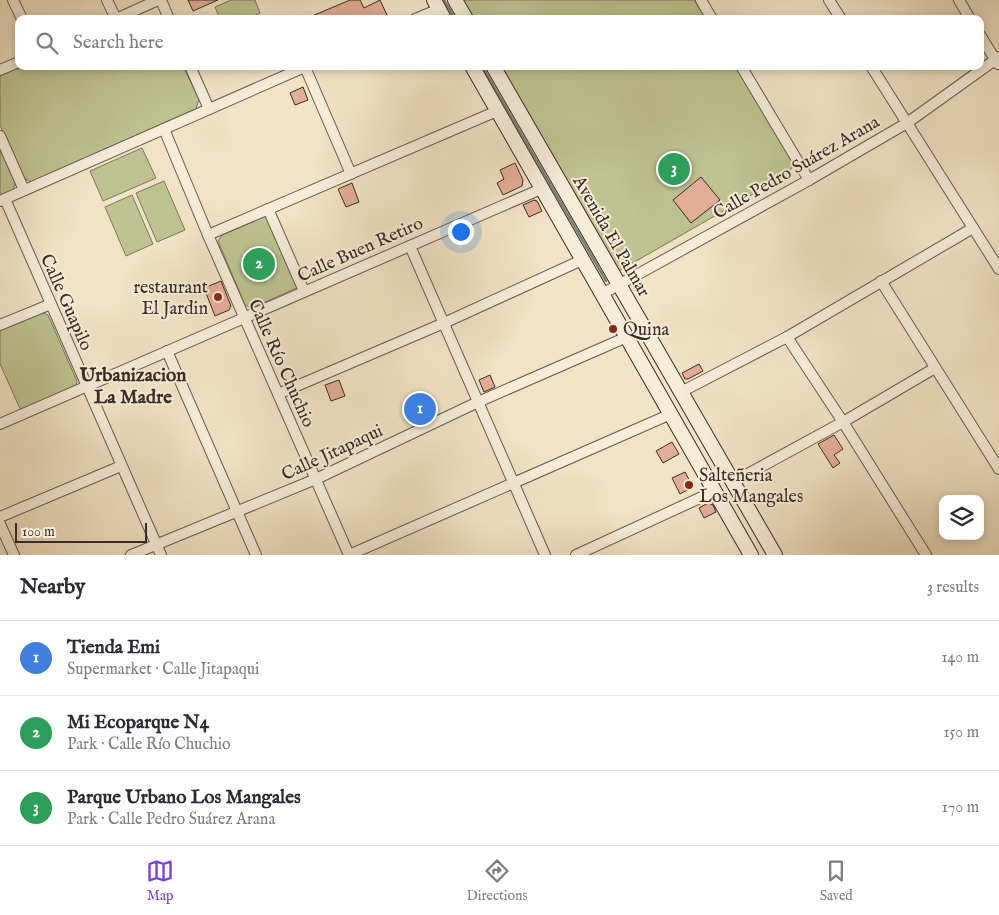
<!DOCTYPE html>
<meta charset="utf-8">
<style>
:root{--surface:#fff;--page:#f7f7f7;--text:#2b2b33;--muted:#7c7c81;--line:#e1e1e2;--accent:#7c3aed}
body{margin:0;font-family:"IM FELL English",serif;background:var(--page);color:var(--text)}
.controls{position:absolute;right:15px;bottom:15px;display:grid;overflow:hidden;border-radius:10px;box-shadow:0 2px 8px #0003}
.controls button{width:45px;height:45px;display:grid;place-items:center;padding:0;border:0;border-bottom:1px solid var(--line);background:var(--surface);color:var(--text);font:25px sans-serif}
.scale{position:absolute;left:15px;bottom:12px;width:132px;box-sizing:border-box;padding-left:5px;border:2px solid #392b26;border-top:0;font-size:14px;line-height:18px;white-space:nowrap;color:#392b26;-webkit-text-stroke:4px #f6edd9;paint-order:stroke}
.you{position:absolute;left:460px;top:231px;width:18px;height:18px;margin:-12px;border:4px solid #fff;border-radius:50%;background:#1a73e8;box-shadow:0 0 0 8px #1a73e833}
.badge{display:grid;place-items:center;width:32px;height:32px;border-radius:50%;background:var(--accent);color:#fff;font-size:16px;font-weight:700}
.pin{position:absolute;translate:-50% -50%;border:2px solid #fff;box-shadow:0 1px 5px #0006}
.list{margin:0;padding:0;list-style:none}
h2{display:flex;justify-content:space-between;align-items:center;height:65px;margin:0;padding:0 20px;font-size:21px}
h2 small{font-size:16px;font-weight:400;color:var(--muted)}
.list li{display:grid;grid-template-columns:32px 1fr auto;gap:15px;align-items:center;box-sizing:border-box;height:75px;padding:0 20px;border-top:1px solid var(--line)}
.list b{display:block;font-size:19px;white-space:nowrap}
.list p{margin:0;font-size:16px;white-space:nowrap;color:var(--muted)}
.list em{font-size:16px;font-style:normal;color:var(--muted)}
.icon{flex:none;width:28px;height:28px;fill:none;stroke:currentColor;stroke-width:2;stroke-linecap:round;stroke-linejoin:round}
.map{position:relative;flex:none;width:999px;height:555px;overflow:hidden}
.search{position:absolute;background:var(--surface);box-shadow:0 2px 8px #0003;left:15px;right:15px;top:15px;height:55px;display:flex;align-items:center;gap:12px;box-sizing:border-box;padding:0 18px;border-radius:10px;color:var(--muted);font-size:19px}
.sheet{height:290px;background:var(--surface)}
nav{display:flex;justify-content:space-around;align-items:center;box-sizing:border-box;height:70px;border-top:1px solid var(--line);background:var(--surface);font-size:14px;color:var(--muted)}
nav a{display:grid;justify-items:center;gap:2px}
nav .on{color:var(--accent)}
.map>svg:first-child{display:block}
.green{fill:#bec391;stroke:#7c775c}
.lines{fill:none;stroke-linecap:round;stroke-linejoin:round}
.stream{stroke:#74837c;stroke-width:2.5}
.building{fill:#e3ae98;stroke:#392b26}
.street-casing{stroke:#67594e;stroke-width:12}
.secondary-casing{stroke:#392b26;stroke-width:16}
.street{stroke:#f6edd9;stroke-width:10}
.secondary{stroke:#f6edd9;stroke-width:14}
.poi-dot{fill:#8f2418;stroke:#f6edd9;stroke-width:2}
.labels{text-anchor:middle;stroke-width:4;stroke-linejoin:round;paint-order:stroke}
.street-label{font-size:18px;fill:#392b26;stroke:#f6edd9}
.poi-label{font-size:18px;fill:#392b26;stroke:#f6edd9;text-anchor:start}
.neighbourhood-label{font-size:19px;font-weight:bold;fill:#392b26;stroke:#f6edd9}
</style>
<div class="map">
<svg width="999" height="555" viewBox="0 0 999 555">
<rect width="100%" height="100%" fill="#f1e3c5"/>
<filter id="stains"><feTurbulence type="fractalNoise" baseFrequency=".004" numOctaves="4"/><feColorMatrix values="0 0 0 0 .2 0 0 0 0 .09 0 0 0 0 .02 0 0 0 .5 -.17"/></filter>
<radialGradient id="worn" r=".72"><stop offset=".6" stop-color="#630" stop-opacity="0"/><stop offset="1" stop-color="#630" stop-opacity=".3"/></radialGradient>
<g class="green">
<polygon points="231,0 255,0 260,13 248,19 220,19 215,7"/>
<polygon points="459,0 694,0 706,19 470,19"/>
<polygon points="19,66 183,66 199,99 196,109 31,182 24,178 0,125 0,74"/>
<polygon points="497,66 735,66 794,164 788,174 617,272"/>
<polygon points="0,144 16,179 13,191 0,196"/>
<polygon points="142,148 156,178 103,201 90,171"/>
<polygon points="164,181 185,230 157,242 136,193"/>
<polygon points="132,195 153,244 126,256 105,207"/>
<polygon points="268,215 299,287 252,308 245,305 218,241 222,235"/>
<polygon points="42,312 48,315 77,381 76,385 21,411 0,364 0,330"/>
</g>
<g class="lines">
<g class="stream">
<polyline points="444,0 455,19"/>
<polyline points="482,66 606,281"/>
</g>
</g>
<g class="building">
<polygon points="188,0 218,0 193,11"/>
<polygon points="350,0 360,0 364,8 380,0 387,15 378,19 344,19 343,16 333,19 305,19"/>
<polygon points="303,87 308,100 295,105 290,93"/>
<polygon points="515,163 523,180 522,186 503,195 497,183 504,179 500,170"/>
<polygon points="701,177 720,200 691,223 673,200"/>
<polygon points="352,183 359,202 346,207 338,189"/>
<polygon points="534,200 537,201 542,211 529,217 523,205"/>
<polygon points="221,281 231,306 229,310 215,316 204,288"/>
<polygon points="699,364 703,371 688,379 685,379 682,373"/>
<polygon points="490,375 495,387 484,392 479,380"/>
<polygon points="339,380 345,396 331,401 325,385"/>
<polygon points="834,435 843,449 834,455 840,463 833,468 818,444"/>
<polygon points="672,442 679,454 663,463 656,451"/>
<polygon points="685,472 693,487 680,494 672,478"/>
<polygon points="708,503 713,505 716,512 704,518 699,508"/>
</g>
<g class="lines">
<defs>
<g id="street">
<polyline points="13,0 22,19"/>
<polyline points="107,0 116,19"/>
<polyline points="161,0 169,19"/>
<polyline points="701,0 712,19"/>
<polyline points="829,0 841,19"/>
<polyline points="959,0 970,19"/>
<polyline points="116,19 158,0"/>
<polyline points="415,19 439,9"/>
<polyline points="980,35 998,64"/>
<polyline points="190,66 209,109"/>
<polyline points="741,66 809,180"/>
<polyline points="871,66 999,269"/>
<polyline points="305,67 351,174"/>
<polyline points="0,70 19,62"/>
<polyline points="164,129 208,235 349,555"/>
<polyline points="0,136 24,190"/>
<polyline points="5,199 161,555"/>
<polyline points="0,201 307,66"/>
<polyline points="268,209 304,291"/>
<polyline points="208,235 497,111"/>
<polyline points="410,246 545,555"/>
<polyline points="881,281 999,469"/>
<polyline points="602,294 809,180 907,123 999,57"/>
<polyline points="0,325 51,304"/>
<polyline points="787,337 843,422 926,555"/>
<polyline points="167,351 256,555"/>
<polyline points="681,392 787,337 973,228"/>
<polyline points="278,394 444,323 582,260"/>
<polyline points="0,424 541,189"/>
<polyline points="733,482 843,422 935,368"/>
<polyline points="0,517 121,466"/>
<polyline points="0,524 14,555"/>
<polyline points="131,555 316,479 478,402 627,337"/>
<polyline points="349,555 671,414"/>
<polyline points="576,555 715,491"/>
</g>
<g id="secondary">
<polyline points="434,0 444,19"/>
<polyline points="455,0 466,19"/>
<polyline points="472,66 751,555"/>
<polyline points="493,66 775,555"/>
</g>
</defs>
<use href="#street" class="street-casing"/>
<use href="#secondary" class="secondary-casing"/>
<use href="#street" class="street"/>
<use href="#secondary" class="secondary"/>
</g>
<g class="poi-dot">
<circle cx="218" cy="297" r="5"/>
<circle cx="613" cy="329" r="5"/>
<circle cx="689" cy="485" r="5"/>
</g>
<g class="labels">
<g class="street-label">
<text transform="translate(796 167) rotate(-30)" y="6">Calle Pedro Suárez Arana</text>
<text transform="translate(612 236) rotate(60)" y="6">Avenida El Palmar</text>
<text transform="translate(360 249) rotate(-24)" y="6">Calle Buen Retiro</text>
<text transform="translate(67 302) rotate(66)" y="6">Calle Guapilo</text>
<text transform="translate(282 363) rotate(66)" y="6">Calle Río Chuchio</text>
<text transform="translate(332 452) rotate(-25)" y="6">Calle Jitapaqui</text>
</g>
<g class="poi-label">
<text x="208" y="293" text-anchor="end">restaurant<tspan x="208" dy="21">El Jardin</tspan></text>
<text x="623" y="335">Quina</text>
<text x="699" y="481">Salteñeria<tspan x="699" dy="21">Los Mangales</tspan></text>
</g>
<g class="neighbourhood-label">
<text x="133" y="381">Urbanizacion<tspan x="133" dy="22">La Madre</tspan></text>
</g>
</g>
<rect width="100%" height="100%" filter="url(#stains)"/>
<rect width="100%" height="100%" fill="url(#worn)"/>
</svg>
<div class="controls">
<button><svg class="icon" aria-label="layers" viewBox="0 0 24 24"><path d="M12 4l9 5-9 5-9-5zM3 14l9 5 9-5"/></svg></button>
</div>
<div class="scale">100 m</div>
<div class="you"></div>
<div class="pin badge" style="left:420px;top:409px;background:#3f7fe0">1</div>
<div class="pin badge" style="left:259px;top:264px;background:#2e9e5b">2</div>
<div class="pin badge" style="left:674px;top:169px;background:#2e9e5b">3</div>
<div class="search"><svg class="icon" aria-label="search" viewBox="0 0 24 24"><circle cx="10" cy="10" r="6"/><path d="M15 15l6 6"/></svg>Search here</div>
</div>
<section class="sheet">
<h2>Nearby<small>3 results</small></h2>
<ul class="list">
<li><span class="badge" style="background:#3f7fe0">1</span><div><b>Tienda Emi</b><p>Supermarket · Calle Jitapaqui</p></div><em>140 m</em></li>
<li><span class="badge" style="background:#2e9e5b">2</span><div><b>Mi Ecoparque N4</b><p>Park · Calle Río Chuchio</p></div><em>150 m</em></li>
<li><span class="badge" style="background:#2e9e5b">3</span><div><b>Parque Urbano Los Mangales</b><p>Park · Calle Pedro Suárez Arana</p></div><em>170 m</em></li>
</ul>
</section>
<nav>
<a class="on"><svg class="icon" aria-label="map" viewBox="0 0 24 24"><path d="M3 6l6-2 6 2 6-2v14l-6 2-6-2-6 2zM9 4v14M15 6v14"/></svg>Map</a>
<a><svg class="icon" aria-label="directions" viewBox="0 0 24 24"><path d="M12 3l9 9-9 9-9-9zM9 14v-3h6M13 9l2 2-2 2"/></svg>Directions</a>
<a><svg class="icon" aria-label="saved" viewBox="0 0 24 24"><path d="M7 4h10v16l-5-4-5 4z"/></svg>Saved</a>
</nav>
